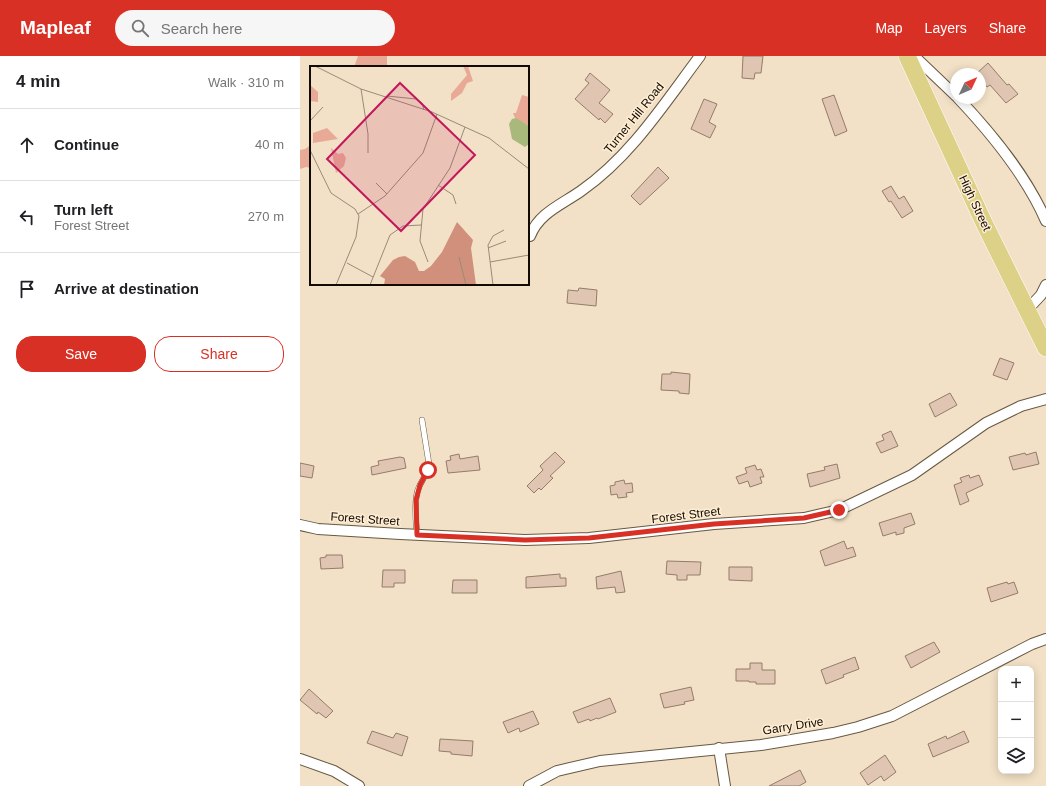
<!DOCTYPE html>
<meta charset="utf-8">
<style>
:root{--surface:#fff;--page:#f6f6f6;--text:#202124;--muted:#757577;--line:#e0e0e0;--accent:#d93025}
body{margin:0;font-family:Arial,sans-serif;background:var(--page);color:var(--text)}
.controls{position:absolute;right:12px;bottom:12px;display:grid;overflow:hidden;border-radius:8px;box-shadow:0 2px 10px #0003}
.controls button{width:36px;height:36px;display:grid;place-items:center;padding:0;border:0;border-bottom:1px solid var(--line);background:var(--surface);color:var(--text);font:20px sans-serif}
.compass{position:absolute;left:650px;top:12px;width:36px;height:36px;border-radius:50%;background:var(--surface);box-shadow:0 2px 10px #0003;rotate:46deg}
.stop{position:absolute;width:12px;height:12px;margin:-9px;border:3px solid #d93025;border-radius:50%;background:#fff}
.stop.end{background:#d93025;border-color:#fff;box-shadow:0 1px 4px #0008}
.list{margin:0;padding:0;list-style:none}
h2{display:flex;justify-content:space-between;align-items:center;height:52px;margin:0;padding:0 16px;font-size:17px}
h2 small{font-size:13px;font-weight:400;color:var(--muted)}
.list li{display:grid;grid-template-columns:26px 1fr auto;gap:12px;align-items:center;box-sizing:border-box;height:72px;padding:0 16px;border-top:1px solid var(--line)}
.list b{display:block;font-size:15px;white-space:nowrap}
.list p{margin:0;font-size:13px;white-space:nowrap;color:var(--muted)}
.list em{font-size:13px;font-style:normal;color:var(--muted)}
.actions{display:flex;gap:8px;padding:12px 16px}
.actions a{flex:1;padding:9px 0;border:1px solid var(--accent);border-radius:16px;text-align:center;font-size:14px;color:var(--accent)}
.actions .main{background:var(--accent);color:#fff}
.icon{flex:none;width:22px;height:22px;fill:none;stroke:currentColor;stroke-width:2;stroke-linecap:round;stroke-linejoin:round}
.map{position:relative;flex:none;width:746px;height:730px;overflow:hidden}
header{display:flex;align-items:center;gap:24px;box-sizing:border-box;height:56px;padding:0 20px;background:var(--accent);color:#fff}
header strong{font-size:19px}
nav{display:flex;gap:22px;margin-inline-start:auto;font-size:14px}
.search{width:280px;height:36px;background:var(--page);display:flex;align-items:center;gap:10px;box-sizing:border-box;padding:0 14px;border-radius:22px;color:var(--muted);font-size:15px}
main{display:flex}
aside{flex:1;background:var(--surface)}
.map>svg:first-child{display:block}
.green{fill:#e8a996}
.building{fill:#dfc5b2;stroke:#947c6b}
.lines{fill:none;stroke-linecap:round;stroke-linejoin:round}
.lane-casing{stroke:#675942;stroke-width:6}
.street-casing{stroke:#675942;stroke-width:12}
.primary-casing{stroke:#fff;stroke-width:18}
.lane{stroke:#fff;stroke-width:5}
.street{stroke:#fff;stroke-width:10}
.primary{stroke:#ddd187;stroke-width:17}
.route{stroke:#d93025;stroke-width:5}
.labels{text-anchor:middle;stroke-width:3;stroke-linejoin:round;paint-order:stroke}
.street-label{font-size:12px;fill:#110b04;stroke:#ffeed3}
.inset-road{fill:none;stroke:#988b78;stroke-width:1}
.view{fill:#c2185b;fill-opacity:0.15;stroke:#c2185b;stroke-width:2}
.inset-edge{fill:none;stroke:#110b04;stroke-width:2}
</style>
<header>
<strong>Mapleaf</strong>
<div class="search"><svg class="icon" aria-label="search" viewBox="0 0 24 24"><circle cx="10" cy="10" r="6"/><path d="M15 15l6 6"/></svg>Search here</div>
<nav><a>Map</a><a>Layers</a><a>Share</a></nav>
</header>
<main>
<aside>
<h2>4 min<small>Walk · 310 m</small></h2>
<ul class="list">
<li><svg class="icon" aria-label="ahead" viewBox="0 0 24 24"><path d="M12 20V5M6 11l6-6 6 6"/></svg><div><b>Continue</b></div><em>40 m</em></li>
<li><svg class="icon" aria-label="left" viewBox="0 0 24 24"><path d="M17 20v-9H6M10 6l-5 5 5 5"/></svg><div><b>Turn left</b><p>Forest Street</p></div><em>270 m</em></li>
<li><svg class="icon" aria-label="arrive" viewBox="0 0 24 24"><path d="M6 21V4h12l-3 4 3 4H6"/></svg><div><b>Arrive at destination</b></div></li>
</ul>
<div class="actions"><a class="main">Save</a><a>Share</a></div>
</aside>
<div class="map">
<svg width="746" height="730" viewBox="0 0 746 730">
<rect width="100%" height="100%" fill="#f2e1c6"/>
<g class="green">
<polygon points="58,0 87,0 87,11 54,11"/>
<polygon points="11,89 11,112 6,111 0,113 0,94 5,93"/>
</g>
<g class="building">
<polygon points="443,0 463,0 461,17 455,17 454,23 442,22"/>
<polygon points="688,7 707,29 709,28 718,38 706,47 690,29 687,31 680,23 680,18 676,18"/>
<polygon points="290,17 310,34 299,47 313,58 305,67 300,62 299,64 275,43 289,27 285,24"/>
<polygon points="534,39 547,75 535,80 522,43"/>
<polygon points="404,43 417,48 409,66 416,70 410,82 391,73"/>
<polygon points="358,111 369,122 340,149 331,140"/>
<polygon points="591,130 599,143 604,140 613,155 602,162 591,145 589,146 582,135"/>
<polygon points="279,232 297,234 296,250 267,247 268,234 278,235"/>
<polygon points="700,302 714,307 707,324 693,319"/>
<polygon points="371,316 390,318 389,338 379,337 379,335 361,334 362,318 371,318"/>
<polygon points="650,337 657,349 635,361 629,348"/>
<polygon points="591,375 598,390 581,397 576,387 584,384 582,379"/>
<polygon points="255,396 265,406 250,420 253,422 241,434 239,432 234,437 227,430 243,414 240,410"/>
<polygon points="736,396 739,408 713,414 709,401 725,397 726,399"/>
<polygon points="159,398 160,403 178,400 180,414 148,417 146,405 151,404 150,400"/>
<polygon points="100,401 104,402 106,412 72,419 71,411 79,409 78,405"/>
<polygon points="0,407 14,410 12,422 0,420"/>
<polygon points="537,408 540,422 510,431 507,418 525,414 524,411"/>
<polygon points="455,409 457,414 461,413 464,421 460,421 462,427 450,431 448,425 439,428 436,421 447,417 445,412"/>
<polygon points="669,419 670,422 679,419 683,429 666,437 669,445 660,449 654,429 662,426 660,422"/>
<polygon points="324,424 325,428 332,427 333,436 326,437 327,441 318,442 317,438 311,439 310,430 315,429 315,426"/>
<polygon points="611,457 615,468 604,472 604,477 596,479 596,476 583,480 579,467"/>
<polygon points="544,485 547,493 553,491 556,500 525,510 520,495"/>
<polygon points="26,499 42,499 43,512 21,513 20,502 26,501"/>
<polygon points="367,505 401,506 400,519 387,519 387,524 377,524 377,519 366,518"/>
<polygon points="429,511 452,511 452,525 429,524"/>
<polygon points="83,514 105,514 105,527 94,527 94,531 82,531"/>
<polygon points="321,515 325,536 316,537 315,531 297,533 296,521"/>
<polygon points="260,518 260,522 266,522 266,530 226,532 226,521"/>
<polygon points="153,524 177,524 177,537 152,537"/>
<polygon points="707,526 708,528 714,526 718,537 691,546 687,532"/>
<polygon points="634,586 640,596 611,612 605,600"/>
<polygon points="555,601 559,613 543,619 544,621 526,628 521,614"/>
<polygon points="450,607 462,607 462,614 475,614 475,628 456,628 456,626 449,626 449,625 436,625 436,613 450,613"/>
<polygon points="391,631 394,644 384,646 385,648 364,652 360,638"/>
<polygon points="9,633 33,655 26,662 18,656 17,658 0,644"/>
<polygon points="310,642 316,656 298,663 297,662 290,665 289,663 278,667 273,656"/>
<polygon points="233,655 239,668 220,676 219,672 208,677 203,666"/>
<polygon points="72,675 93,682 96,677 108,681 102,700 67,687"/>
<polygon points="664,675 669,686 633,701 628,688 646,680 647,683"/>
<polygon points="140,683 173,685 172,700 151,698 151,696 139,695"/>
<polygon points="585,699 596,716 584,725 581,720 568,729 560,717"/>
<polygon points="500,714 506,726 499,730 469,730"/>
</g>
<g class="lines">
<defs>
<path id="lane" d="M117,479C116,466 114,450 117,437C119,427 128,419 129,408L122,364"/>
<g id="street">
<polyline points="614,0 656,40"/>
<path d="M658,42C692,78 726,119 746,165"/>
<path d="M230,180C239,157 261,149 281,135C331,100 364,48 400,0"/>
<polyline points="727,254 741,239 746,229"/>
<polyline points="0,469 18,473 100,478 225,484 289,482 414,468 504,462 539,454 612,419 686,367 721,350 746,343"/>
<polyline points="419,692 425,730"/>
<polyline points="0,703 34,715 59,730"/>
<polyline points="229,730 257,715 300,705 461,689 533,677 558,671 592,660 732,588 746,583"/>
</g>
<polyline id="primary" points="607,0 685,169 746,292"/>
</defs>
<use href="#lane" class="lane-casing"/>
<use href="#street" class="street-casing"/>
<use href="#primary" class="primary-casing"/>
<use href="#lane" class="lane"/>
<use href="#street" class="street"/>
<use href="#primary" class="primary"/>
</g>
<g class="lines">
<polyline class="route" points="128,414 120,429 116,444 117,479 225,484 289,482 414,468 504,462 539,454"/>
</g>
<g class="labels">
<g class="street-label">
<text transform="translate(334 62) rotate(-51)" y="4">Turner Hill Road</text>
<text transform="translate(675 147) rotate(65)" y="4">High Street</text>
<text transform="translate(386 459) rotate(-7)" y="4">Forest Street</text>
<text transform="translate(65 463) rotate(4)" y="4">Forest Street</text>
<text transform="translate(493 670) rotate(-9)" y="4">Garry Drive</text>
</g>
</g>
<g transform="translate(10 10)">
<rect width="219" height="219" fill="#f2e1c6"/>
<path d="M153,0H158L163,15L157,17L152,27L141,35V28L157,9ZM0,19L8,26V36L0,35ZM212,29L219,31V60L205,52L203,47H206ZM17,62L28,73L3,77V67ZM21,82L28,88L33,87L36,92L34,100L26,107Z" fill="#e8a996"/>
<path d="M147,156L163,174L161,182L166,219H74L75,213L70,210L83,194L89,191L95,190L105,196L109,205H114L121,200L132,186Z" fill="#d1907c"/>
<path d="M206,52L219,60V78L215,81L202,73L199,58L202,53Z" fill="#a9b87b"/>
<path class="inset-road" d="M5,0L51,23L122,46L179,72L219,103M51,23L58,68V87M77,30L106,33L112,37L114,44M0,55L13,41M0,84L21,127L45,143L49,150L46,171L26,219M66,117L77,128M128,119L143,129L146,138M48,148L75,130L113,87L127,48M178,182L196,175M149,191L156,219M118,196L110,175L113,143L140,102L155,61M180,196L219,189M37,197L63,211M60,219L80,169L93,160L111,159M183,219L178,179L183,170L194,164"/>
<path class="view" d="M90,17L165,89L91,165L17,93Z"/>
<rect width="219" height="219" class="inset-edge"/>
</g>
</svg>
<div class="controls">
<button>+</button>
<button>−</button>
<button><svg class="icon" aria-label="layers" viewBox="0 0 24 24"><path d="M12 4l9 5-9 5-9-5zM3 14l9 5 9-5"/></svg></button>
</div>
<svg class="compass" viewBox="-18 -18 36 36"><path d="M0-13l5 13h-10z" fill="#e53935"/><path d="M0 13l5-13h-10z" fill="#757577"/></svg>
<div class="stop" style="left:128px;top:414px"></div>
<div class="stop end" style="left:539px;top:454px"></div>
</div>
</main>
